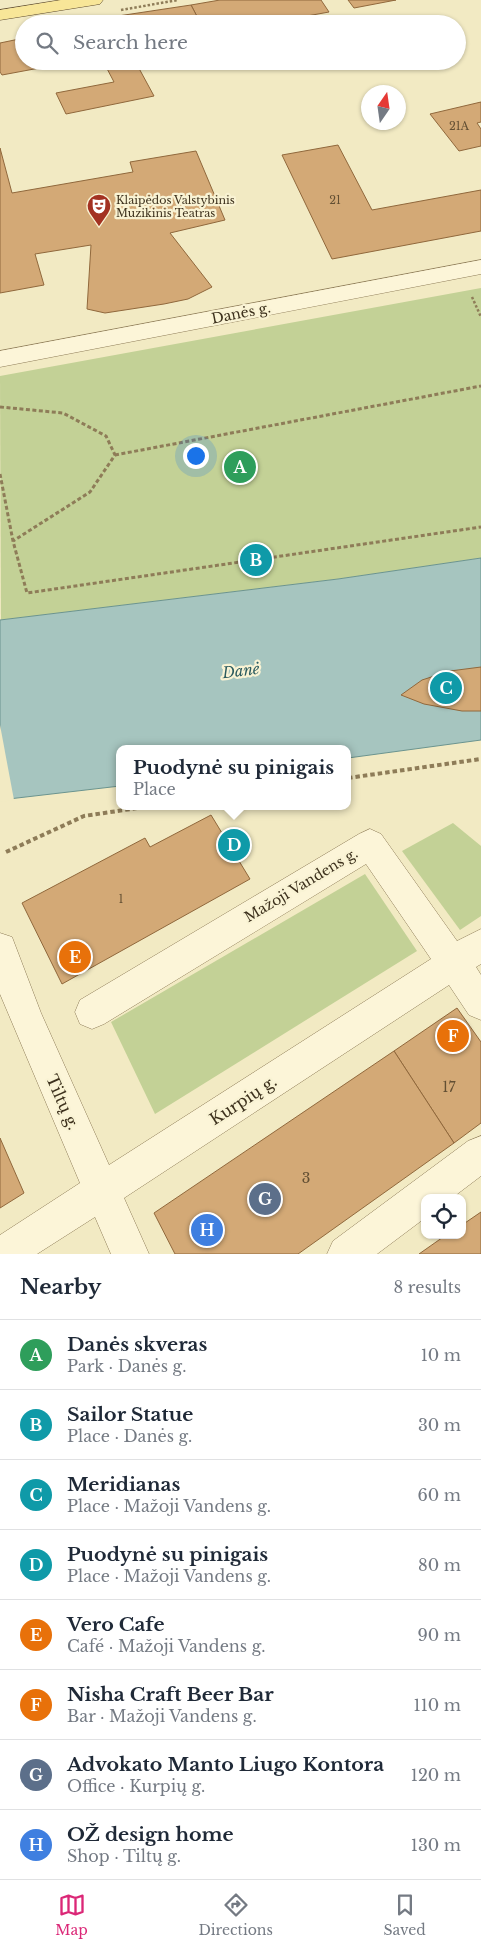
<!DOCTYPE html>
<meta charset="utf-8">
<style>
:root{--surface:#fff;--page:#f6f6f7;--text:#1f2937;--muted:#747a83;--line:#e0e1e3;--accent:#db2777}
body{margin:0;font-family:"Libre Baskerville",serif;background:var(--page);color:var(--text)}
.controls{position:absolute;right:15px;bottom:15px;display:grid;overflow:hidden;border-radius:10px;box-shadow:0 1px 4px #0004}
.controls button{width:45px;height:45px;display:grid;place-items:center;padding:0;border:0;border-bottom:1px solid var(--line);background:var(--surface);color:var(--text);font:25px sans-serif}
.compass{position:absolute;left:361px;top:85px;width:45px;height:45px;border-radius:50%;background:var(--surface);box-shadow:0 1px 4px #0004;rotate:13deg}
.you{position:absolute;left:195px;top:455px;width:18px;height:18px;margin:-12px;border:4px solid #fff;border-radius:50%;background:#1a73e8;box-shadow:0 0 0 8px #1a73e833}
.badge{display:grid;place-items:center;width:32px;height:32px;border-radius:50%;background:var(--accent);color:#fff;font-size:16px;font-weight:700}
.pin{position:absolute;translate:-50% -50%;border:2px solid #fff;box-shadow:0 1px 5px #0006}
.popup{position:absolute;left:116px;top:745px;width:235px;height:65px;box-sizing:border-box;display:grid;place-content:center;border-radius:10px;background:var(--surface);filter:drop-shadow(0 1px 4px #0005);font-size:16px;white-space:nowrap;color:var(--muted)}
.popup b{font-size:19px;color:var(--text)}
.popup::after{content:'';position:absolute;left:50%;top:100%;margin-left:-10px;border:10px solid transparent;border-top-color:var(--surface)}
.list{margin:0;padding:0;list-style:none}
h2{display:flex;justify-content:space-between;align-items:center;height:65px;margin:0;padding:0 20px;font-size:21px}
h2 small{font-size:16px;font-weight:400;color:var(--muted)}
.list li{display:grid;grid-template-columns:32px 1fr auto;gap:15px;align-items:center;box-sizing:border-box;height:70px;padding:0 20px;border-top:1px solid var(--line)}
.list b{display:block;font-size:19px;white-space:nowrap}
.list p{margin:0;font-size:16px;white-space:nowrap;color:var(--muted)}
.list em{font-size:16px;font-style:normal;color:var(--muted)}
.icon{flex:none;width:28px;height:28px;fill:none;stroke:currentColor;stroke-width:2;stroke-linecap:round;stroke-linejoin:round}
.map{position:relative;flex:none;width:481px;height:1254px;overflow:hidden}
.search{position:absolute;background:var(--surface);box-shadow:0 1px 4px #0004;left:15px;right:15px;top:15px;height:55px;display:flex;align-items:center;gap:12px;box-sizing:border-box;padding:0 18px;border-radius:28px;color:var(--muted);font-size:19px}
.sheet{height:625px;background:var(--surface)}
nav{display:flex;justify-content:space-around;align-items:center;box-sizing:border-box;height:70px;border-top:1px solid var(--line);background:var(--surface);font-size:14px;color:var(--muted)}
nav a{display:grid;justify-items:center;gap:2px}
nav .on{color:var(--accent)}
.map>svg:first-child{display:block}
.green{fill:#c3d196}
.water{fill:#a6c5bf;stroke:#6b948f}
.pier{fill:#f2eac3}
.building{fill:#d3a976;stroke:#90683c}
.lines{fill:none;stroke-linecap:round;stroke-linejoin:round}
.minor-casing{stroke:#8e7c58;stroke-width:1}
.major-casing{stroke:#5c492c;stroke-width:1}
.path-far2{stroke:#8e7c58;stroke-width:2.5;stroke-dasharray:2.5 2;stroke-linecap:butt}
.path-far1{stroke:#8e7c58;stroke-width:3;stroke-dasharray:4 2.5;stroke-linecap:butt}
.path{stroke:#8e7c58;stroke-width:4;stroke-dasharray:4.5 3;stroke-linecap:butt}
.minor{fill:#fcf5d8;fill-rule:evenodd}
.major{fill:#f8e698;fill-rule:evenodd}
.labels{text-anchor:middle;stroke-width:4.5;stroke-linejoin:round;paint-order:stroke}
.number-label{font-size:11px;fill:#624f33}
.far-poi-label{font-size:11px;fill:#3d311d;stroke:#f9f3d4;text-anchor:start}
.street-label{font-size:14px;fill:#3d311d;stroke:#f9f3d4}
.near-number-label{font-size:14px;fill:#624f33}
.water-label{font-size:15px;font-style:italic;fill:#2b5b5e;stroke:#f9f3d4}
.near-street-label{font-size:16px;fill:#3d311d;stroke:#f9f3d4}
</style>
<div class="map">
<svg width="481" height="1254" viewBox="0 0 481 1254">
<rect width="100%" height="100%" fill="#f2eac3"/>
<g class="green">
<polygon points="481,288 481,558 338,579 1,620 0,376"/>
<polygon points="453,823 481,846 481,916 460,930 402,851"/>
<polygon points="365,874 417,951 155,1114 111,1022"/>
</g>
<polygon class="water" points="481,558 481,740 348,758 348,749 120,749 120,786 0,800 0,620 338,579"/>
<polygon class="pier" points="0,725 14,800 0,802"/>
<g class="building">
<polygon points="220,0 321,0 329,12 263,24 201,24 191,5"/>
<polygon points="348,0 396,0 354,8"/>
<polygon points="191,5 201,24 109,22 119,21 118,16"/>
<polygon points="24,38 24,61 77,61 2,75 0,72 0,43"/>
<polygon points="103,61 135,61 154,96 66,114 56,93 114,82"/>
<polygon points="481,102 481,122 477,123 481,129 481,146 459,151 430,114"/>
<polygon points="338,145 372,210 481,190 481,231 332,259 282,155"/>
<polygon points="0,148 12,193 133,172 130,162 196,151 225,220 170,233 212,287 188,299 164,304 105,313 87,309 91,245 35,254 44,285 0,293"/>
<polygon points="481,667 481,711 462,711 424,704 401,695 422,680 450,671"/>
<polygon points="211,815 250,879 62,984 22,903 145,838 150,847"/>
<polygon points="457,1008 481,1042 481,1123 454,1143 394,1051"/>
<polygon points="394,1051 454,1143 298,1254 175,1254 154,1213"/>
<polygon points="0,1138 24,1193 0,1208"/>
<polygon points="481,1212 481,1254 419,1254 446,1235 462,1235 462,1225"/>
</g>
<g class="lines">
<defs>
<g id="minor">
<polygon points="481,260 481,274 0,367 0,351"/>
<polygon points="370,829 381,834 457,941 481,929 481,964 476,967 481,975 481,1020 469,1015 449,985 124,1198 149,1254 111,1254 95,1217 37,1254 0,1254 0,1235 80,1183 0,994 0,933 12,937 41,1013 109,1165 431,959 366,864 104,1024 92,1029 80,1024 75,1012 80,1000 359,834"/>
<polygon points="481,1136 481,1176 452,1198 425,1198 425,1218 377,1254 327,1254 333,1241 468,1141"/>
</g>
<polygon id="major" points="61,0 103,0 100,4 94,5 0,20 0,10"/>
</defs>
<use href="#minor" class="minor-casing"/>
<use href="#major" class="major-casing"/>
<g class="path-far2">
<polyline points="121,10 178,0"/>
<polyline points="472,297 481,317"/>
</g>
<g class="path-far1">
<polyline points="0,407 63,413 106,436 115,455 90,492 13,541"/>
<polyline points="115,455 481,386"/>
<polyline points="0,474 13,541 27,593 481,527"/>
</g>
<g class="path">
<polyline points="348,778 481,759"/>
<polyline points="6,852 84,816 151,806"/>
</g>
<use href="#minor" class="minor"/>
<use href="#major" class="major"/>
</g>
<defs>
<symbol id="theatre-pin" viewBox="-11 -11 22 30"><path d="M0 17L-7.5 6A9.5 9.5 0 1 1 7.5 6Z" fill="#a33222" stroke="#f9f3d4"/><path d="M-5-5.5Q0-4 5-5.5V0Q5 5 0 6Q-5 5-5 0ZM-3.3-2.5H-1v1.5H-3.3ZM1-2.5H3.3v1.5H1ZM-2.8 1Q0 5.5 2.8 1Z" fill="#fff"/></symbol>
</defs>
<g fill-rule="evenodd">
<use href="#theatre-pin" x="85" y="192" width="28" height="38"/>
</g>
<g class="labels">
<g class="number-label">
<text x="459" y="130">21A</text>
<text x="335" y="204">21</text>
<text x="121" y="903">1</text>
</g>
<g class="far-poi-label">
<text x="116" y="204">Klaipėdos Valstybinis<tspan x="116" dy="13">Muzikinis Teatras</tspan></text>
</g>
<g class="street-label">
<text transform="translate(241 313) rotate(-11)" y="5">Danės g.</text>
<text transform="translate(301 885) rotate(-31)" y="5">Mažoji Vandens g.</text>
</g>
<g class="near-number-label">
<text x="449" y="1092">17</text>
<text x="306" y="1183">3</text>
</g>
<g class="water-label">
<text transform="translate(241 671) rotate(-7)" y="5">Danė</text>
</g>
<g class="near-street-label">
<text transform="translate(243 1100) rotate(-33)" y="6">Kurpių g.</text>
<text transform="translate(63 1102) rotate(66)" y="6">Tiltų g.</text>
</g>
</g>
</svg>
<div class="controls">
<button><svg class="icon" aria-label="locate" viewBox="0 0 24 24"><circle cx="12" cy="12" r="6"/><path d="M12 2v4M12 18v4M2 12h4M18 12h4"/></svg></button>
</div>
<svg class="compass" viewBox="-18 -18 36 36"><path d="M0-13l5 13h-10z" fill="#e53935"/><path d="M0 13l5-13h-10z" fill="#747a83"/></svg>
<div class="you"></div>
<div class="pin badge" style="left:240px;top:467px;background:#2e9e5b">A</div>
<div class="pin badge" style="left:256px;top:560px;background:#0f9aa8">B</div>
<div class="pin badge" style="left:446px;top:688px;background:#0f9aa8">C</div>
<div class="pin badge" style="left:234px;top:845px;background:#0f9aa8">D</div>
<div class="popup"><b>Puodynė su pinigais</b>Place</div>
<div class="pin badge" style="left:75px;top:957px;background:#e8710a">E</div>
<div class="pin badge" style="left:453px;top:1036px;background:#e8710a">F</div>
<div class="pin badge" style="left:265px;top:1199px;background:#5c6f8a">G</div>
<div class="pin badge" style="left:207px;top:1230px;background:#3f7fe0">H</div>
<div class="search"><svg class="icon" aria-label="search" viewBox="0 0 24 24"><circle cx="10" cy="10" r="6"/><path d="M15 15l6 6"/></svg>Search here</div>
</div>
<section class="sheet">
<h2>Nearby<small>8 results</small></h2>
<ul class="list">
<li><span class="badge" style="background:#2e9e5b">A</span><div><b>Danės skveras</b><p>Park · Danės g.</p></div><em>10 m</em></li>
<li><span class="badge" style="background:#0f9aa8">B</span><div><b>Sailor Statue</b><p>Place · Danės g.</p></div><em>30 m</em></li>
<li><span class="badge" style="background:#0f9aa8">C</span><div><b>Meridianas</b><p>Place · Mažoji Vandens g.</p></div><em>60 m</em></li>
<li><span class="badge" style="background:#0f9aa8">D</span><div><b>Puodynė su pinigais</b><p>Place · Mažoji Vandens g.</p></div><em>80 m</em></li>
<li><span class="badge" style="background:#e8710a">E</span><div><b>Vero Cafe</b><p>Café · Mažoji Vandens g.</p></div><em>90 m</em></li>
<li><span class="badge" style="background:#e8710a">F</span><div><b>Nisha Craft Beer Bar</b><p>Bar · Mažoji Vandens g.</p></div><em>110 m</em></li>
<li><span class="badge" style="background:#5c6f8a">G</span><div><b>Advokato Manto Liugo Kontora</b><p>Office · Kurpių g.</p></div><em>120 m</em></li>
<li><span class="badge" style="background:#3f7fe0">H</span><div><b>OŽ design home</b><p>Shop · Tiltų g.</p></div><em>130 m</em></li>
</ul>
</section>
<nav>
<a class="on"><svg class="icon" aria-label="map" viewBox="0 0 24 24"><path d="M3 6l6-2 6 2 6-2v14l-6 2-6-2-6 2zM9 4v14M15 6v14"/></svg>Map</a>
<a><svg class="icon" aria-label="directions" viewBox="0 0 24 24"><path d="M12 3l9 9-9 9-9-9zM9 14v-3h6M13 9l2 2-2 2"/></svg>Directions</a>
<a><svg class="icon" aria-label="saved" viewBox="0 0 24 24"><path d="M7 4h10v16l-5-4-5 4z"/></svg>Saved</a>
</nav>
